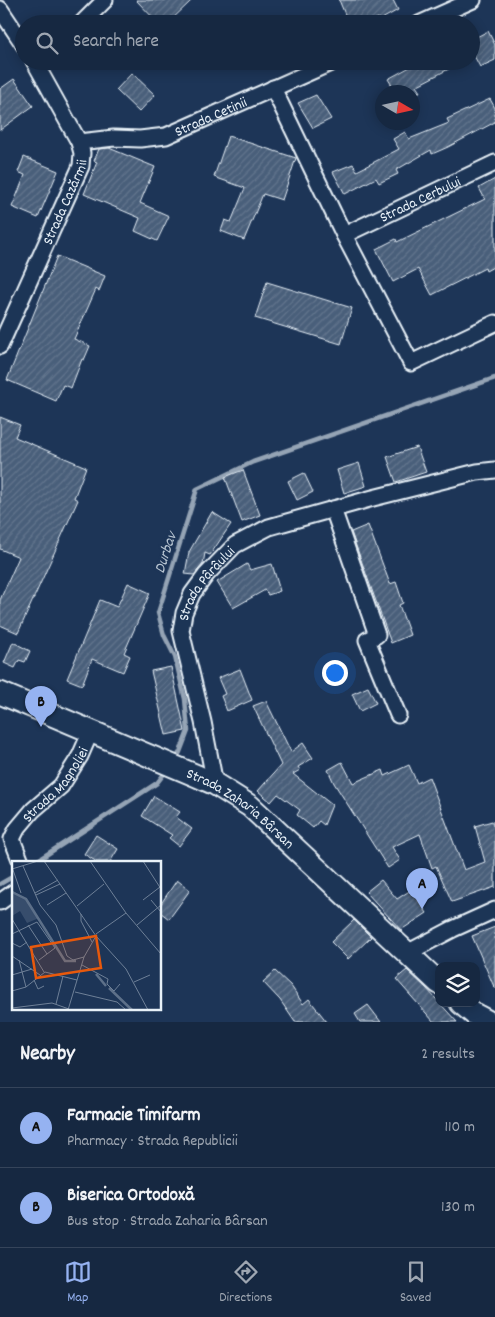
<!DOCTYPE html>
<meta charset="utf-8">
<style>
:root{--surface:#162841;--page:#1f3048;--text:#f1f3f6;--muted:#9ea6b1;--line:#35445a;--accent:#95b2f1}
body{margin:0;font-family:Dekko,sans-serif;background:var(--page);color:var(--text)}
.controls{position:absolute;right:15px;bottom:15px;display:grid;overflow:hidden;border-radius:10px;box-shadow:0 2px 12px #0003}
.controls button{width:45px;height:45px;display:grid;place-items:center;padding:0;border:0;border-bottom:1px solid var(--line);background:var(--surface);color:var(--text);font:25px sans-serif}
.compass{position:absolute;left:375px;top:85px;width:45px;height:45px;border-radius:50%;background:var(--surface);box-shadow:0 2px 12px #0003;rotate:99deg}
.you{position:absolute;left:334px;top:672px;width:18px;height:18px;margin:-12px;border:4px solid #fff;border-radius:50%;background:#1a73e8;box-shadow:0 0 0 8px #1a73e833}
.badge{display:grid;place-items:center;width:32px;height:32px;border-radius:50%;background:var(--accent);color:#111;font-size:16px;font-weight:700}
.pin{position:absolute;translate:-50% -41px;filter:drop-shadow(0 1px 2px #0008)}
.pin::after{content:'';position:absolute;top:26px;width:18px;height:15px;background:inherit;clip-path:polygon(0 0,100% 0,50% 100%)}
.list{margin:0;padding:0;list-style:none}
h2{display:flex;justify-content:space-between;align-items:center;height:65px;margin:0;padding:0 20px;font-size:21px}
h2 small{font-size:16px;font-weight:400;color:var(--muted)}
.list li{display:grid;grid-template-columns:32px 1fr auto;gap:15px;align-items:center;box-sizing:border-box;height:80px;padding:0 20px;border-top:1px solid var(--line)}
.list b{display:block;font-size:19px;white-space:nowrap}
.list p{margin:0;font-size:16px;white-space:nowrap;color:var(--muted)}
.list em{font-size:16px;font-style:normal;color:var(--muted)}
.icon{flex:none;width:28px;height:28px;fill:none;stroke:currentColor;stroke-width:2;stroke-linecap:round;stroke-linejoin:round}
.map{position:relative;flex:none;width:495px;height:1022px;overflow:hidden}
.search{position:absolute;background:var(--surface);box-shadow:0 2px 12px #0003;left:15px;right:15px;top:15px;height:55px;display:flex;align-items:center;gap:12px;box-sizing:border-box;padding:0 18px;border-radius:28px;color:var(--muted);font-size:19px}
.sheet{height:225px;background:var(--surface)}
nav{display:flex;justify-content:space-around;align-items:center;box-sizing:border-box;height:70px;border-top:1px solid var(--line);background:var(--surface);font-size:14px;color:var(--muted)}
nav a{display:grid;justify-items:center;gap:2px}
nav .on{color:var(--accent)}
.map>svg:first-child{display:block}
.lines{fill:none;stroke-linecap:round;stroke-linejoin:round}
.stream{stroke:#95a4b5;stroke-width:4.5}
.building{fill:url(#building-hatch);stroke:#e8f1f8}
.street-casing{stroke:#e8f1f8;stroke-width:19}
.secondary-casing{stroke:#e8f1f8;stroke-width:25}
.street{stroke:#1d3557;stroke-width:15}
.secondary{stroke:#1d3557;stroke-width:21}
.labels{text-anchor:middle;stroke-width:5;stroke-linejoin:round;paint-order:stroke}
.street-label{font-size:15px;fill:#e8f1f8;stroke:#1d3557}
.water-label{font-size:16px;font-style:italic;fill:#b7c4d1;stroke:#1d3557}
.inset-river{fill:none;stroke:#5d7089;stroke-width:2.5}
.inset-road{fill:none;stroke:#6e8097;stroke-width:1}
.view{fill:#e8590c;fill-opacity:0.15;stroke:#e8590c;stroke-width:2.5}
.inset-edge{fill:none;stroke:#e8f1f8;stroke-width:2.5}
</style>
<div class="map">
<svg width="495" height="1022" viewBox="0 0 495 1022">
<defs>
<pattern id="building-hatch" width="6" height="6" patternUnits="userSpaceOnUse" patternTransform="scale(1.25)"><rect width="6" height="6" fill="#495e7a"/><path d="M-1 1l2-2M0 6l6-6M5 7l2-2" fill="none" stroke="#63768e"/></pattern>
</defs>
<rect width="100%" height="100%" fill="#1d3557"/>
<filter id="ink" filterUnits="userSpaceOnUse"><feTurbulence type="fractalNoise" baseFrequency=".02" numOctaves="2"/><feDisplacementMap in="SourceGraphic" scale="10" xChannelSelector="R" yChannelSelector="G"/><feConvolveMatrix kernelMatrix="1 2 1 2 8 2 1 2 1" color-interpolation-filters="sRGB"/></filter>
<g filter="url(#ink)">
<g class="lines">
<g class="stream">
<polyline points="175,760 180,752 188,731 185,699 175,657 164,635 158,613 197,489 253,462 495,378"/>
<polyline points="35,862 157,783 167,770"/>
<polyline points="0,884 14,876"/>
</g>
</g>
<g class="building">
<polygon points="136,0 192,0 167,24 159,24"/>
<polygon points="339,0 393,0 398,10 380,20 378,18 364,24 349,24"/>
<polygon points="488,31 495,45 495,60 480,67 471,50 471,40"/>
<polygon points="421,61 464,61 416,86 420,92 396,92 388,79"/>
<polygon points="132,73 155,95 139,112 116,90"/>
<polygon points="14,79 33,106 0,130 0,89"/>
<polygon points="316,95 331,119 313,128 298,103"/>
<polygon points="490,99 495,108 495,122 448,147 432,154 431,150 396,170 398,174 379,183 376,178 345,194 333,172 353,164 357,171 399,149 393,139 405,132 409,139 449,123 447,119"/>
<polygon points="228,136 296,158 282,200 263,194 244,240 221,231 225,220 231,222 245,188 214,177"/>
<polygon points="109,148 155,167 140,203 169,216 157,241 135,231 140,218 84,194 97,162 94,161 99,149"/>
<polygon points="24,157 58,171 38,218 12,207 25,175 18,172"/>
<polygon points="495,179 495,266 486,271 485,268 432,295 418,269 393,282 376,249 396,239 397,242 485,199 479,188"/>
<polygon points="57,256 105,276 99,291 96,289 74,339 90,346 84,360 82,359 71,388 63,385 56,401 7,380"/>
<polygon points="267,282 352,308 341,344 255,318"/>
<polygon points="0,417 20,425 15,437 86,467 74,498 78,500 18,633 0,625 0,600 19,557 0,549"/>
<polygon points="417,447 426,472 396,482 387,457"/>
<polygon points="359,463 366,486 344,493 337,470"/>
<polygon points="243,470 260,515 242,522 225,477"/>
<polygon points="304,473 313,492 297,500 288,481"/>
<polygon points="212,512 231,524 210,555 205,553 203,564 194,575 185,574 189,552"/>
<polygon points="368,525 390,584 396,582 403,603 399,605 410,635 391,643 351,532"/>
<polygon points="247,564 250,570 272,564 280,591 268,595 265,590 233,608 217,582"/>
<polygon points="128,583 150,593 124,653 130,656 123,672 92,659 82,685 67,679 100,600 117,607"/>
<polygon points="13,642 30,651 25,662 19,660 15,668 4,663"/>
<polygon points="171,667 185,731 166,735 151,671"/>
<polygon points="240,669 252,700 227,711 221,696 225,694 218,678"/>
<polygon points="368,687 376,703 360,711 352,694"/>
<polygon points="266,701 291,752 303,743 313,758 298,767 300,770 293,774 332,805 324,825 319,821 313,828 297,815 300,810 278,794 271,802 258,791 281,765 253,706"/>
<polygon points="342,762 353,783 383,770 385,776 409,765 417,783 429,777 464,870 485,862 475,826 492,821 493,826 495,825 495,887 452,902 436,866 432,868 420,834 392,847 400,860 388,868 334,783 328,770"/>
<polygon points="154,796 180,812 176,817 192,829 179,846 169,838 172,835 142,816"/>
<polygon points="96,835 118,849 110,862 97,862 84,854"/>
<polygon points="177,880 190,890 169,919 160,912 160,905"/>
<polygon points="381,880 397,899 411,890 427,913 401,930 366,892"/>
<polygon points="354,920 371,937 348,959 331,942"/>
<polygon points="495,927 495,989 472,936"/>
<polygon points="407,970 426,988 457,1022 434,1022 396,979"/>
<polygon points="275,971 291,986 303,1004 309,999 327,1022 295,1022 280,1000 263,982"/>
<polygon points="368,1005 381,1022 360,1022 355,1014"/>
</g>
<g class="lines">
<defs>
<g id="street">
<polyline points="0,9 24,45"/>
<polyline points="81,24 105,0"/>
<polyline points="419,24 473,0"/>
<polyline points="273,88 344,235 411,363 495,323"/>
<path id="s1" d="M79,142L114,138L140,139L166,136L335,61"/>
<path id="s2" d="M344,235L495,163"/>
<path id="s3" d="M0,346L81,166L82,153L79,142L34,61"/>
<polyline points="333,509 377,635 367,640 398,715"/>
<path id="s4" d="M215,784L203,722L181,631L184,613L192,594L206,575L235,545L269,527L373,498L477,472L495,470"/>
<path id="s5" d="M21,862L12,839L17,829L33,810L61,786L80,756L91,731"/>
<polyline points="0,902 14,892"/>
<polyline points="407,953 453,929 495,910"/>
</g>
<g id="secondary">
<path id="s6" d="M0,693L197,776L215,784L250,806L439,983"/>
<polyline points="461,1003 474,1014 489,1022"/>
</g>
</defs>
<use href="#street" class="street-casing"/>
<use href="#secondary" class="secondary-casing"/>
<use href="#street" class="street"/>
<use href="#secondary" class="secondary"/>
</g>
</g>
<g class="labels">
<g class="street-label">
<text dy="5" stroke="none"><textPath href="#s1" startOffset="136">Strada Cetinii</textPath></text>
<text dy="5" stroke="none"><textPath href="#s2" startOffset="84">Strada Cerbului</textPath></text>
<text dy="5" stroke="none"><textPath href="#s3" startOffset="158">Strada Cazărmii</textPath></text>
<text dy="5" stroke="none"><textPath href="#s4" startOffset="212">Strada Pârâului</textPath></text>
<text dy="5" stroke="none"><textPath href="#s5" startOffset="95">Strada Magnoliei</textPath></text>
<text dy="5" stroke="none"><textPath href="#s6" startOffset="268">Strada Zaharia Bârsan</textPath></text>
</g>
<g class="water-label">
<text transform="translate(164 552) rotate(-72)" y="6">Durbav</text>
</g>
</g>
<g transform="translate(12 861)">
<rect width="149" height="149" fill="#1d3557"/>
<path d="M0,29L13,38L27,57L15,62L8,50L0,55Z" fill="#374d6c"/>
<path class="inset-river" d="M0,31L14,38L53,100H64M84,113L94,125M97,127L120,149"/>
<path class="inset-road" d="M32,0L84,75L114,108L136,149M78,0L114,52L149,93M131,0L149,28M11,5L28,44L44,64L55,95L61,99L72,96M0,6L9,32M0,8L26,0M23,32L46,19M24,34L48,23M131,39L148,26M139,39L149,51M35,44L54,32M65,45L92,23M69,53V60L80,81M0,58L32,111M16,64L35,93M125,64L149,44M0,73L25,61L43,87L27,99M84,73L114,52M0,82L8,86L15,81M0,95L28,114M7,99L14,126M70,104L96,118L95,123L102,130L108,123M0,114L20,108M22,119L26,128L32,125M122,121L138,114M0,130L14,126L33,111L65,119M63,131L105,141L114,149M44,143L51,115M0,147L40,142L57,148M56,149L72,96L84,75"/>
<path class="view" d="M84,75L89,107L24,117L19,86Z"/>
<rect width="149" height="149" class="inset-edge"/>
</g>
</svg>
<div class="controls">
<button><svg class="icon" aria-label="layers" viewBox="0 0 24 24"><path d="M12 4l9 5-9 5-9-5zM3 14l9 5 9-5"/></svg></button>
</div>
<svg class="compass" viewBox="-18 -18 36 36"><path d="M0-13l5 13h-10z" fill="#e53935"/><path d="M0 13l5-13h-10z" fill="#9ea6b1"/></svg>
<div class="you"></div>
<div class="pin badge" style="left:422px;top:909px">A</div>
<div class="pin badge" style="left:41px;top:727px">B</div>
<div class="search"><svg class="icon" aria-label="search" viewBox="0 0 24 24"><circle cx="10" cy="10" r="6"/><path d="M15 15l6 6"/></svg>Search here</div>
</div>
<section class="sheet">
<h2>Nearby<small>2 results</small></h2>
<ul class="list">
<li><span class="badge">A</span><div><b>Farmacie Timifarm</b><p>Pharmacy · Strada Republicii</p></div><em>110 m</em></li>
<li><span class="badge">B</span><div><b>Biserica Ortodoxă</b><p>Bus stop · Strada Zaharia Bârsan</p></div><em>130 m</em></li>
</ul>
</section>
<nav>
<a class="on"><svg class="icon" aria-label="map" viewBox="0 0 24 24"><path d="M3 6l6-2 6 2 6-2v14l-6 2-6-2-6 2zM9 4v14M15 6v14"/></svg>Map</a>
<a><svg class="icon" aria-label="directions" viewBox="0 0 24 24"><path d="M12 3l9 9-9 9-9-9zM9 14v-3h6M13 9l2 2-2 2"/></svg>Directions</a>
<a><svg class="icon" aria-label="saved" viewBox="0 0 24 24"><path d="M7 4h10v16l-5-4-5 4z"/></svg>Saved</a>
</nav>
